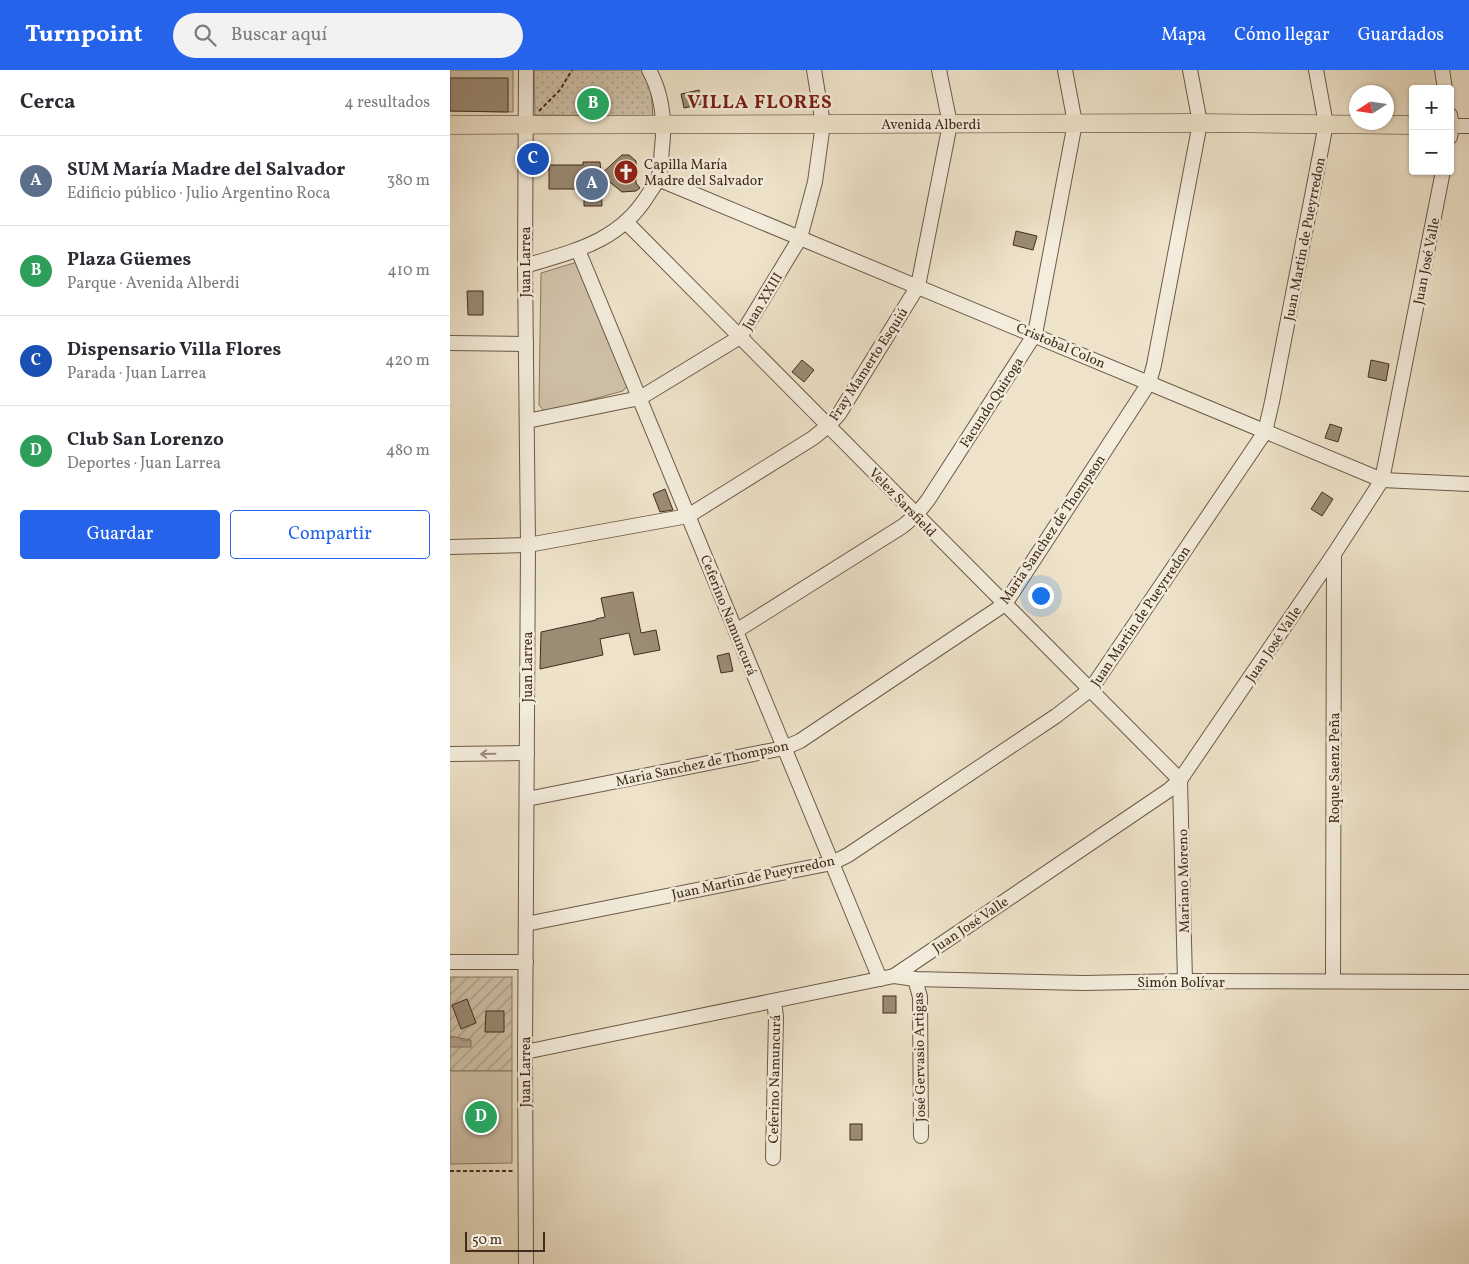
<!DOCTYPE html>
<html lang="es">
<meta charset="utf-8">
<style>
:root{--surface:#fff;--page:#f2f2f3;--text:#2b2b33;--muted:#7c7c81;--line:#e1e1e2;--accent:#2563eb}
body{margin:0;font-family:Vollkorn,serif;background:var(--page);color:var(--text)}
.controls{position:absolute;right:15px;top:15px;display:grid;overflow:hidden;border-radius:5px;box-shadow:0 1px 4px #0004}
.controls button{width:45px;height:45px;display:grid;place-items:center;padding:0;border:0;border-bottom:1px solid var(--line);background:var(--surface);color:var(--text);font:25px sans-serif}
.compass{position:absolute;left:899px;top:15px;width:45px;height:45px;border-radius:50%;background:var(--surface);box-shadow:0 1px 4px #0004;rotate:258deg}
.scale{position:absolute;left:15px;bottom:12px;width:80px;box-sizing:border-box;padding-left:5px;border:2px solid #422d1c;border-top:0;font-size:14px;line-height:18px;white-space:nowrap;color:#422d1c;-webkit-text-stroke:4px #f4eddd;paint-order:stroke}
.you{position:absolute;left:590px;top:525px;width:18px;height:18px;margin:-12px;border:4px solid #fff;border-radius:50%;background:#1a73e8;box-shadow:0 0 0 8px #1a73e833}
.badge{display:grid;place-items:center;width:32px;height:32px;border-radius:50%;background:var(--accent);color:#fff;font-size:16px;font-weight:700}
.pin{position:absolute;translate:-50% -50%;border:2px solid #fff;box-shadow:0 1px 5px #0006}
.list{margin:0;padding:0;list-style:none}
h2{display:flex;justify-content:space-between;align-items:center;height:65px;margin:0;padding:0 20px;font-size:21px}
h2 small{font-size:16px;font-weight:400;color:var(--muted)}
.list li{display:grid;grid-template-columns:32px 1fr auto;gap:15px;align-items:center;box-sizing:border-box;height:90px;padding:0 20px;border-top:1px solid var(--line)}
.list b{display:block;font-size:19px;white-space:nowrap}
.list p{margin:0;font-size:16px;white-space:nowrap;color:var(--muted)}
.list em{font-size:16px;font-style:normal;color:var(--muted)}
.actions{display:flex;gap:10px;padding:15px 20px}
.actions a{flex:1;padding:11px 0;border:1px solid var(--accent);border-radius:5px;text-align:center;font-size:18px;color:var(--accent)}
.actions .main{background:var(--accent);color:#fff}
.icon{flex:none;width:28px;height:28px;fill:none;stroke:currentColor;stroke-width:2;stroke-linecap:round;stroke-linejoin:round}
.map{position:relative;flex:none;width:1019px;height:1194px;overflow:hidden}
header{display:flex;align-items:center;gap:30px;box-sizing:border-box;height:70px;padding:0 25px;background:var(--accent);color:#fff}
header strong{font-size:24px}
nav{display:flex;gap:28px;margin-inline-start:auto;font-size:18px}
.search{width:350px;height:45px;background:var(--page);display:flex;align-items:center;gap:12px;box-sizing:border-box;padding:0 18px;border-radius:28px;color:var(--muted);font-size:19px}
main{display:flex}
aside{flex:1;background:var(--surface)}
.map>svg:first-child{display:block}
.grass{fill:url(#grass-dots);stroke:#8a7864}
.garden{fill:url(#garden-furrows);stroke:#8a7864}
.pitch{fill:#d1c4ac;stroke:#8a7864}
.water{fill:url(#water-waves);stroke:#867561}
.building{fill:#9b8c76;stroke:#422d1c}
.lines{fill:none;stroke-linecap:round;stroke-linejoin:round}
.minor-casing{stroke:#6d5a48;stroke-width:16}
.major-casing{stroke:#422d1c;stroke-width:19}
.path{stroke:#422d1c;stroke-width:2;stroke-dasharray:4 2.5;stroke-linecap:butt}
.minor{stroke:#f4eddd;stroke-width:14}
.major{stroke:#eee3ca;stroke-width:18}
.oneway{stroke:#9b8d7c}
.labels{text-anchor:middle;stroke-width:5;stroke-linejoin:round;paint-order:stroke}
.street-label{font-size:14px;fill:#422d1c;stroke:#f4eddd}
.poi-label{font-size:14px;fill:#422d1c;stroke:#f4eddd;text-anchor:start}
.district-label{font-size:19px;font-weight:bold;letter-spacing:1px;fill:#7a1f14;stroke:#f4eddd}
</style>
<header>
<strong>Turnpoint</strong>
<div class="search"><svg class="icon" aria-label="search" viewBox="0 0 24 24"><circle cx="10" cy="10" r="6"/><path d="M15 15l6 6"/></svg>Buscar aquí</div>
<nav><a>Mapa</a><a>Cómo llegar</a><a>Guardados</a></nav>
</header>
<main>
<aside>
<h2>Cerca<small>4 resultados</small></h2>
<ul class="list">
<li><span class="badge" style="background:#5c6f8a">A</span><div><b>SUM María Madre del Salvador</b><p>Edificio público · Julio Argentino Roca</p></div><em>380 m</em></li>
<li><span class="badge" style="background:#2e9e5b">B</span><div><b>Plaza Güemes</b><p>Parque · Avenida Alberdi</p></div><em>410 m</em></li>
<li><span class="badge" style="background:#1a4fb4">C</span><div><b>Dispensario Villa Flores</b><p>Parada · Juan Larrea</p></div><em>420 m</em></li>
<li><span class="badge" style="background:#2e9e5b">D</span><div><b>Club San Lorenzo</b><p>Deportes · Juan Larrea</p></div><em>480 m</em></li>
</ul>
<div class="actions"><a class="main">Guardar</a><a>Compartir</a></div>
</aside>
<div class="map">
<svg width="1019" height="1194" viewBox="0 0 1019 1194">
<defs>
<pattern id="grass-dots" width="8" height="8" patternUnits="userSpaceOnUse" patternTransform="scale(1.25)"><rect width="8" height="8" fill="#d1c4ac"/><path d="M2 2h.1M6 6h.1" fill="none" stroke="#aba08b" stroke-width="1.8" stroke-linecap="round"/></pattern>
<pattern id="garden-furrows" width="10" height="10" patternUnits="userSpaceOnUse" patternTransform="scale(1.25)"><rect width="10" height="10" fill="#d1c4ac"/><path d="M-1 1l2-2M0 10L10 0M9 11l2-2" fill="none" stroke="#aba08b"/></pattern>
<pattern id="water-waves" width="16" height="10" patternUnits="userSpaceOnUse" patternTransform="scale(1.25)"><rect width="16" height="10" fill="#b4a58f"/><path d="M0 5q4-4 8 0t8 0" fill="none" stroke="#948774"/></pattern>
</defs>
<rect width="100%" height="100%" fill="#eee3ca"/>
<filter id="stains"><feTurbulence type="fractalNoise" baseFrequency=".004" numOctaves="4"/><feColorMatrix values="0 0 0 0 .2 0 0 0 0 .09 0 0 0 0 .02 0 0 0 .5 -.17"/></filter>
<radialGradient id="worn" r=".72"><stop offset=".6" stop-color="#630" stop-opacity="0"/><stop offset="1" stop-color="#630" stop-opacity=".3"/></radialGradient>
<polygon class="grass" points="84,0 193,0 201,22 203,46 85,45"/>
<rect class="garden" x="0" y="907" width="62" height="94"/>
<g class="pitch">
<polygon points="0,0 63,0 63,42 0,41"/>
<polygon points="127,192 177,316 173,321 95,342 89,335 91,203"/>
<polygon points="0,1001 62,1001 62,1093 0,1094"/>
</g>
<polygon class="water" points="0,966 21,970 21,977 0,977"/>
<g class="building">
<polygon points="0,8 58,8 58,42 0,41"/>
<polygon points="249,20 252,34 234,38 231,24"/>
<polygon points="172,85 179,85 186,91 186,113 190,118 186,121 172,122 151,105 152,136 134,136 134,119 99,119 99,95 133,95 133,92 150,92 151,104"/>
<polygon points="566,161 587,166 583,180 563,175"/>
<polygon points="17,221 33,221 33,245 18,245"/>
<polygon points="352,290 364,300 354,312 342,302"/>
<polygon points="921,290 939,294 936,311 918,307"/>
<polygon points="880,354 892,358 888,372 875,368"/>
<polygon points="215,419 223,440 210,442 203,424"/>
<polygon points="872,422 883,429 872,446 861,439"/>
<polygon points="183,522 191,563 206,560 210,580 184,585 179,563 150,569 153,585 90,599 91,562 146,550 146,549 155,547 151,528"/>
<polygon points="279,583 283,601 271,603 267,586"/>
<rect x="433" y="926" width="13" height="17"/>
<polygon points="17,929 26,953 11,959 2,935"/>
<polygon points="36,941 54,941 54,962 35,962"/>
<rect x="400" y="1054" width="12" height="16"/>
</g>
<g class="lines">
<defs>
<g id="minor">
<polyline points="76,0 75,196 78,475 75,982 76,1194"/>
<polyline points="992,0 995,19"/>
<polyline points="1000,45 1002,56 1000,67"/>
<polyline points="1002,56 1019,56"/>
<polyline points="208,109 932,410 1019,414"/>
<polyline points="177,153 730,710 735,911"/>
<polyline points="128,180 430,909"/>
<path d="M75,196C124,181 169,172 198,125C201,120 206,114 208,109C211,100 211,88 212,78C215,52 212,24 199,0"/>
<polyline points="0,273 76,274"/>
<polyline points="77,351 190,328 290,267 350,168 365,112 373,54 364,0"/>
<polyline points="0,477 78,475 238,446 363,368 379,355 389,344 468,216 500,54 489,0"/>
<polyline points="286,561 453,456 466,445 478,430 585,264 625,53 615,0"/>
<polyline points="0,684 77,683"/>
<polyline points="77,729 334,678 350,671 555,534 699,313 704,295 750,53 740,0"/>
<polyline points="76,854 382,793 398,785 606,646 641,619 815,362 822,332 876,54 866,0"/>
<polyline points="0,892 76,892"/>
<polyline points="444,906 465,909 634,913 735,911 1019,912"/>
<polyline points="465,909 470,927 471,1066"/>
<polyline points="883,911 884,484"/>
<polyline points="75,982 444,906 719,720 730,710 884,484 932,410 993,101"/>
<polyline points="323,1088 326,947 324,931"/>
</g>
<g id="major">
<polyline points="0,55 750,53 963,55"/>
<polyline points="1000,56 1002,56"/>
</g>
</defs>
<use href="#minor" class="minor-casing"/>
<use href="#major" class="major-casing"/>
<g class="path">
<polyline points="89,41 110,20 122,0"/>
<polyline points="0,1101 63,1101"/>
</g>
<use href="#minor" class="minor"/>
<use href="#major" class="major"/>
</g>
<defs><path id="oneway-shaft" d="M-6 0H5M1.5-3L5.5 0L1.5 3" fill="none" stroke-width="1.6" stroke-linecap="round" stroke-linejoin="round" transform="scale(1.25)"/></defs>
<use class="oneway" href="#oneway-shaft" transform="translate(38 684) rotate(179)"/>
<defs>
<symbol id="church-disc" viewBox="-11 -11 22 22"><circle r="9.5" fill="#8f2418" stroke="#f4eddd"/><path d="M-1.2-6h2.4v3.5h3.3v2.4h-3.3V6h-2.4V-.1h-3.3v-2.4h3.3Z" fill="#fff"/></symbol>
</defs>
<g fill-rule="evenodd">
<use href="#church-disc" x="162" y="88" width="28" height="28"/>
</g>
<g class="labels">
<g class="street-label">
<text x="481" y="59">Avenida Alberdi</text>
<text transform="translate(854 169) rotate(-79)" y="5">Juan Martin de Pueyrredon</text>
<text transform="translate(976 191) rotate(-79)" y="5">Juan José Valle</text>
<text transform="translate(75 192) rotate(-90)" y="5">Juan Larrea</text>
<text transform="translate(312 231) rotate(-59)" y="5">Juan XXIII</text>
<text transform="translate(611 275) rotate(23)" y="5">Cristobal Colon</text>
<text transform="translate(418 294) rotate(-57)" y="5">Fray Mamerto Esquiú</text>
<text transform="translate(541 332) rotate(-57)" y="5">Facundo Quiroga</text>
<text transform="translate(453 432) rotate(46)" y="5">Velez Sarsfield</text>
<text transform="translate(602 459) rotate(-56)" y="5">Maria Sanchez de Thompson</text>
<text transform="translate(279 545) rotate(68)" y="5">Ceferino Namuncurá</text>
<text transform="translate(690 546) rotate(-56)" y="5">Juan Martin de Pueyrredon</text>
<text transform="translate(823 574) rotate(-56)" y="5">Juan José Valle</text>
<text transform="translate(77 597) rotate(-90)" y="5">Juan Larrea</text>
<text transform="translate(252 693) rotate(-12)" y="5">Maria Sanchez de Thompson</text>
<text transform="translate(884 698) rotate(-90)" y="5">Roque Saenz Peña</text>
<text transform="translate(303 807) rotate(-12)" y="5">Juan Martin de Pueyrredon</text>
<text transform="translate(733 811) rotate(-91)" y="5">Mariano Moreno</text>
<text transform="translate(520 854) rotate(-34)" y="5">Juan José Valle</text>
<text x="731" y="917">Simón Bolívar</text>
<text transform="translate(469 987) rotate(-91)" y="5">José Gervasio Artigas</text>
<text transform="translate(75 1002) rotate(-90)" y="5">Juan Larrea</text>
<text transform="translate(324 1009) rotate(-89)" y="5">Ceferino Namuncurá</text>
</g>
<g class="poi-label">
<text x="194" y="99">Capilla María<tspan x="194" dy="16">Madre del Salvador</tspan></text>
</g>
<g class="district-label">
<text x="310" y="38">VILLA FLORES</text>
</g>
</g>
<rect width="100%" height="100%" filter="url(#stains)"/>
<rect width="100%" height="100%" fill="url(#worn)"/>
</svg>
<div class="controls">
<button>+</button>
<button>−</button>
</div>
<svg class="compass" viewBox="-18 -18 36 36"><path d="M0-13l5 13h-10z" fill="#e53935"/><path d="M0 13l5-13h-10z" fill="#7c7c81"/></svg>
<div class="scale">50 m</div>
<div class="you"></div>
<div class="pin badge" style="left:142px;top:114px;background:#5c6f8a">A</div>
<div class="pin badge" style="left:143px;top:34px;background:#2e9e5b">B</div>
<div class="pin badge" style="left:83px;top:89px;background:#1a4fb4">C</div>
<div class="pin badge" style="left:31px;top:1047px;background:#2e9e5b">D</div>
</div>
</main>
